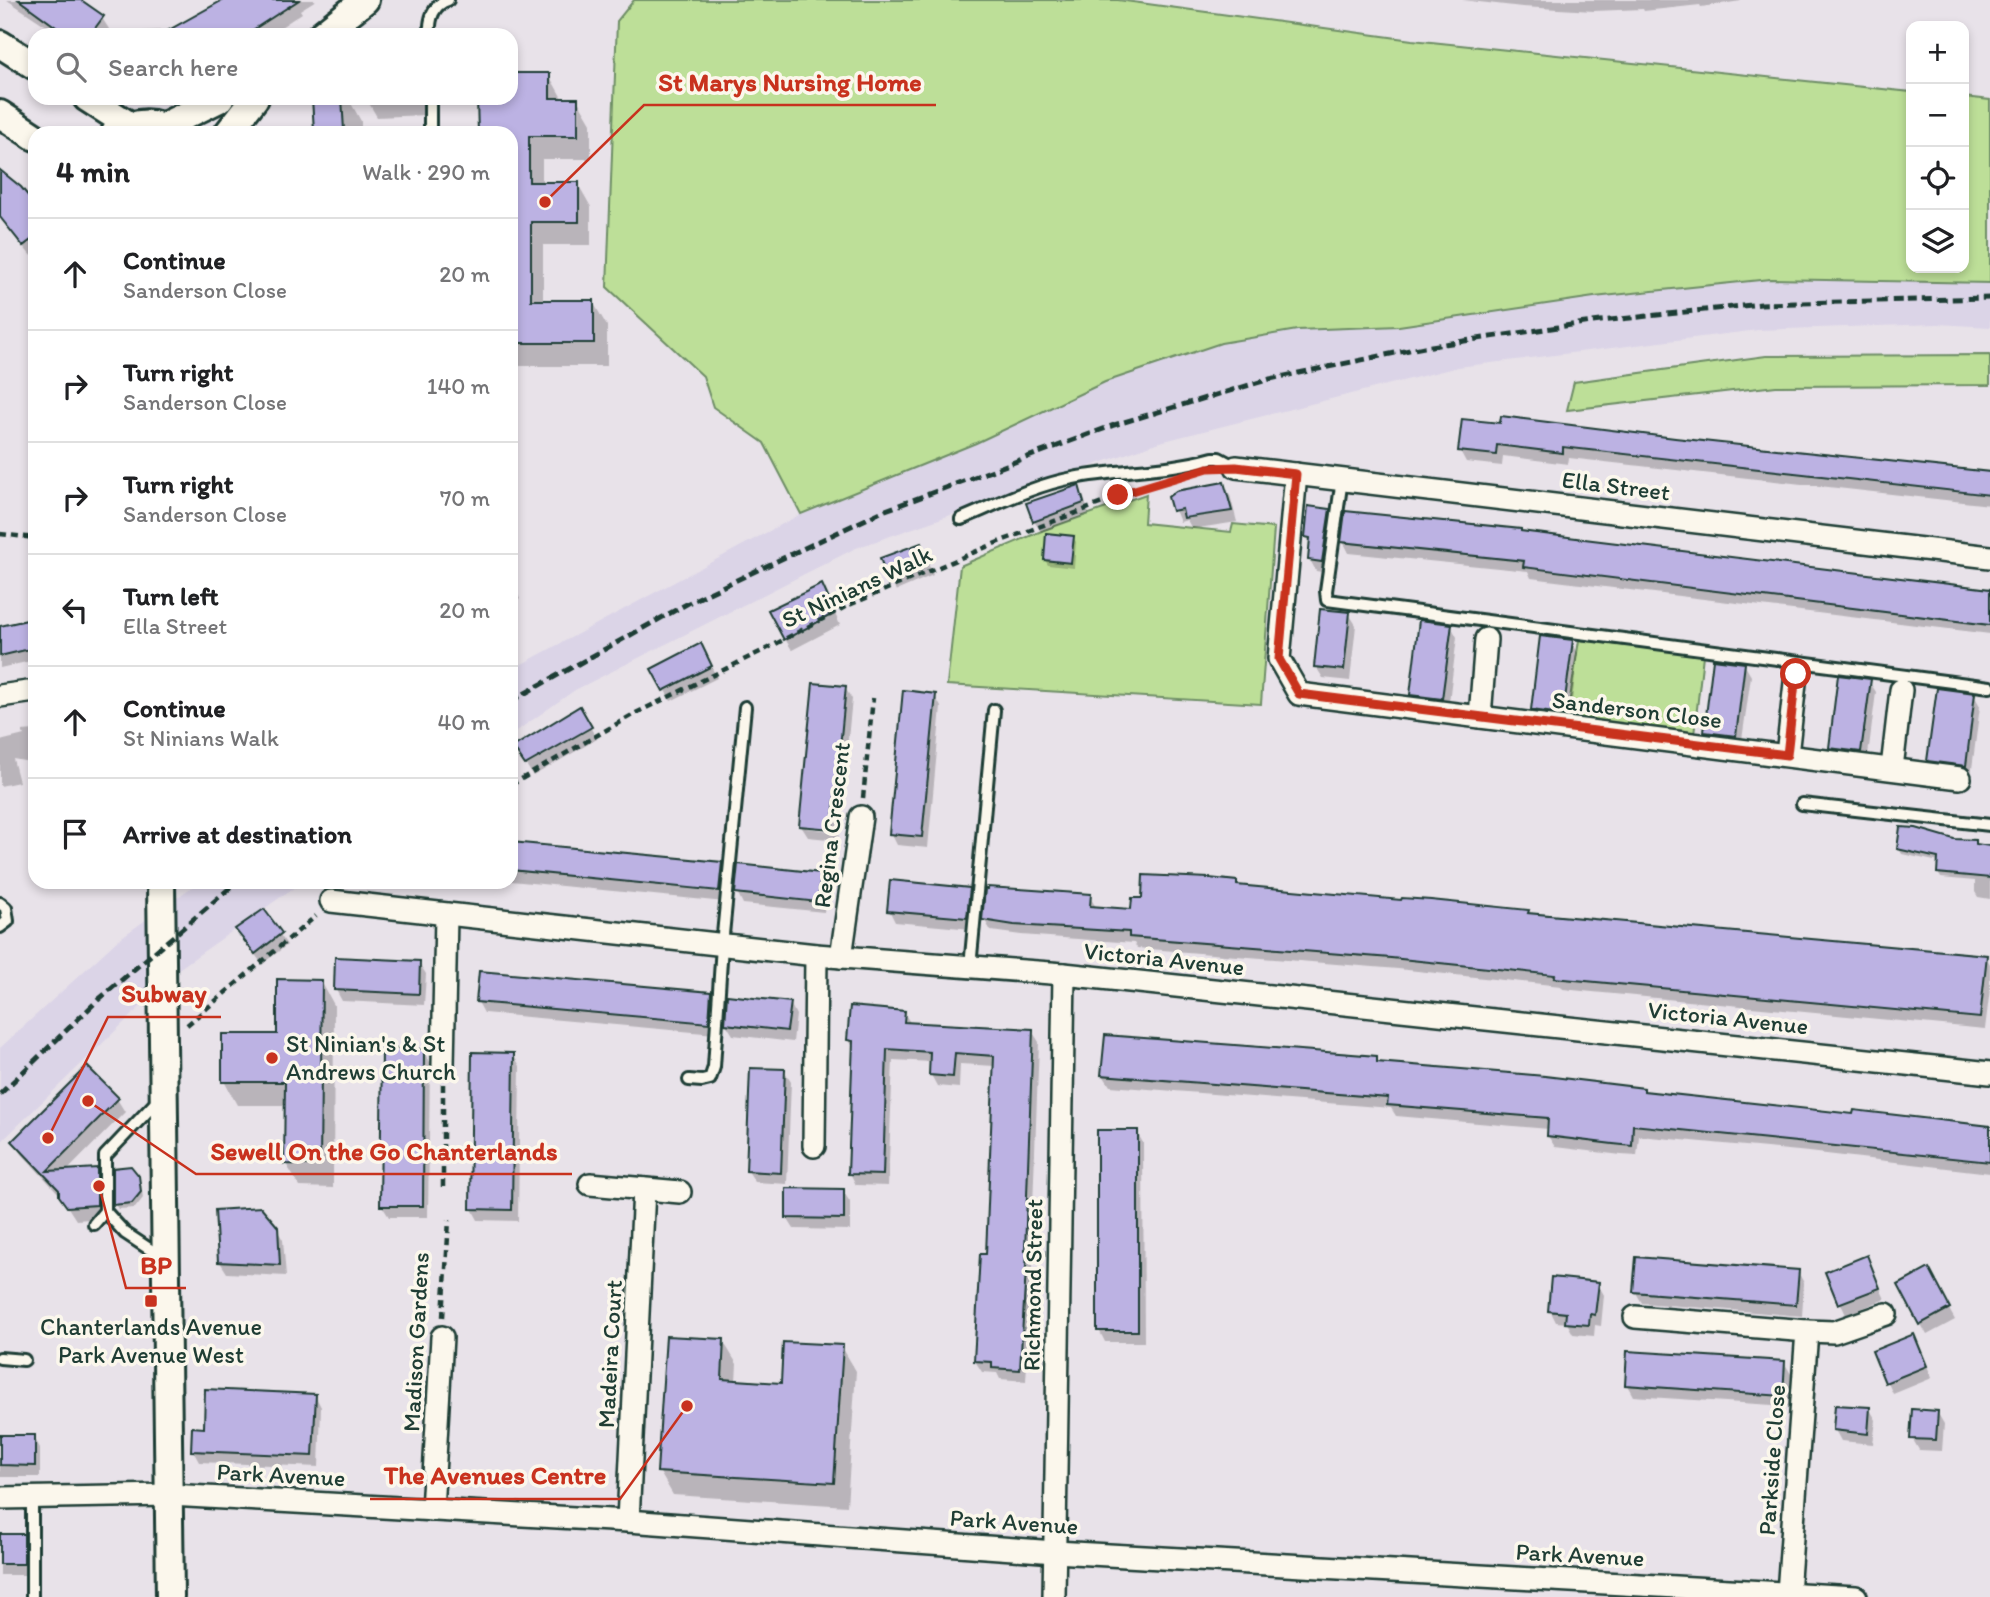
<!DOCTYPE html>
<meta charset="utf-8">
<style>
:root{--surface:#fff;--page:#f6f6f6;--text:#202124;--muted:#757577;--line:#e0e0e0}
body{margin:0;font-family:Itim,sans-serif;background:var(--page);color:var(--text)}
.controls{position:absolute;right:21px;top:21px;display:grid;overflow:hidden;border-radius:14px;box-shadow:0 4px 10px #0003}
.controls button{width:63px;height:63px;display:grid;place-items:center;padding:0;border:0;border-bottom:2px solid var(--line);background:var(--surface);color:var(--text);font:35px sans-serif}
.stop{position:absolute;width:21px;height:21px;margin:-16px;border:5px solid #c8321e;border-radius:50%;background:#fff}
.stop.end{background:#c8321e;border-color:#fff;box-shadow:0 2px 7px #0008}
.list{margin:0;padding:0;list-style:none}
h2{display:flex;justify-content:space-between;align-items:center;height:91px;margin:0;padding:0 28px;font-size:30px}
h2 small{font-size:23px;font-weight:400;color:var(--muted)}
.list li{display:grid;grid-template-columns:46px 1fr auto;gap:21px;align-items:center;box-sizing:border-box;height:112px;padding:0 28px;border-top:2px solid var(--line)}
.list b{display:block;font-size:26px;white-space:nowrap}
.list p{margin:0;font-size:23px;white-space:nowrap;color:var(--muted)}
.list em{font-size:23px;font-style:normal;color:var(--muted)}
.icon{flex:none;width:38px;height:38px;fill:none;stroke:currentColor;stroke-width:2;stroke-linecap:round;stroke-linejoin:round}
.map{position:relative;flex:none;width:1990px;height:1597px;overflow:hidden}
.search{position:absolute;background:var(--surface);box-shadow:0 4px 10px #0003;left:28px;top:28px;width:490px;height:77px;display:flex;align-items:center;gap:18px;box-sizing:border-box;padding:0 24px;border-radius:21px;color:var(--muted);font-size:26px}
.panel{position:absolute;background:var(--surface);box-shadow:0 4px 10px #0003;left:28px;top:126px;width:490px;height:763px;border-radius:21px}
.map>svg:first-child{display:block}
.built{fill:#dbd4e7}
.green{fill:#bddf98;stroke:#6e8e66;stroke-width:2}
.shadow{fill:#0003}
.building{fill:#bcb2e3;stroke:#1f3d34;stroke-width:2}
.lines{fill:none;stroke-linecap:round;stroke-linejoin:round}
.service-casing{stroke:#1f3d34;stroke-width:16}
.minor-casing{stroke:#1f3d34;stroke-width:26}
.tertiary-casing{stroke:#1f3d34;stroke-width:32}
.path{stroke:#1f3d34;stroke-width:4.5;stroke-dasharray:7 5;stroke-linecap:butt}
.service{stroke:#fbf7ec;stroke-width:10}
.minor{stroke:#fbf7ec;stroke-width:21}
.tertiary{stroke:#fbf7ec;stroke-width:26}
.rail{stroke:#1f3d34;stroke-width:5;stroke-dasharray:10 5;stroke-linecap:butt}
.route{stroke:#c8321e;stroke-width:9}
.poi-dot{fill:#c8321e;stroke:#fbf7ec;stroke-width:2.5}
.labels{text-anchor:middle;stroke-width:7;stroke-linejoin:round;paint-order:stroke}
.street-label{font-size:24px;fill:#1f3d34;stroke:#fbf7ec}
.poi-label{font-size:24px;fill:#1f3d34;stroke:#fbf7ec;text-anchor:start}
.leader{fill:none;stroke:#c8321e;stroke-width:2.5}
.callout-dot{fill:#c8321e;stroke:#fbf7ec;stroke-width:2.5}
.callout-label{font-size:26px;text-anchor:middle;font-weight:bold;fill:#c8321e;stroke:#fbf7ec;stroke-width:7;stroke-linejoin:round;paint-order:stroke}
</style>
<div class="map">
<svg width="1990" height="1597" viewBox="0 0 1990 1597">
<rect width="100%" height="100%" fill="#e8e2e9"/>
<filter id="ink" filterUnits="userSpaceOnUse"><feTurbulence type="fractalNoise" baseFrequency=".0143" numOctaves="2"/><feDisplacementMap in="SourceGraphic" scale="14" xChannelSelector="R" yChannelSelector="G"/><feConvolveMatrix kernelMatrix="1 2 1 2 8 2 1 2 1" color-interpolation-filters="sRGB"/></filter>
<g filter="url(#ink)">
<g class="built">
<polygon points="1770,279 1990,283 1990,327 1938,324 1758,330 1458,367 1160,442 856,548 575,690 511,735 511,670 801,514 1105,382 1221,343 1297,330 1399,326 1594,297"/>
<polygon points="199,882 302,882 180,968 0,1143 0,1048 119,939"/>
</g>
<g class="green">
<polygon points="634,0 1118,0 1412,40 1911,92 1911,268 1964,268 1964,97 1990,100 1990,283 1770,279 1594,297 1399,326 1297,330 1221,343 1105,382 976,443 801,514 764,443 713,407 703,376 607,287 617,21"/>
<polygon points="1990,355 1990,385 1776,386 1567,410 1574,382 1766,356"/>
<polygon points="1146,494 1144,523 1231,532 1233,524 1274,528 1261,704 947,685 960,566 1044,530"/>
<polygon points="1579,640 1703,655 1694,735 1567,718"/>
</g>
<g class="shadow">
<polygon points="7,0 77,0 102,18 109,29 104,35 60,35"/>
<polygon points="226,0 316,0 300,10 302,13 269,35 190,35"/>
<polygon points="1462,0 1740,0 1741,1 1701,7 1700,5 1644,11 1643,9 1594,11 1522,7"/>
<polygon points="164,30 167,35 120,35 120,32"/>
<polygon points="511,75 549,75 563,100 577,99 591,123 591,159 542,159 542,184 578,184 591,207 591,245 543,245 543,302 593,302 607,326 607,366 511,366 511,133 480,133 480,98 511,98"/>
<polygon points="314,98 348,98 361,121 361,132 402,133 317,133"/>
<polygon points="366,98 424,98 425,115 377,117"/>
<polygon points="0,172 35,207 35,253 31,256 0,218"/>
<polygon points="1463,421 1675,440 1990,474 1990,505 1569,458 1568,464 1503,456 1502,466 1466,462 1460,451"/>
<polygon points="1224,484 1230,495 1237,522 1192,529 1187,520 1180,522 1170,498"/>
<polygon points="1078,487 1084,498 1089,514 1041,532 1034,521"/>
<polygon points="1329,510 1335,522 1328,573 1316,571 1310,560 1311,545 1307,537"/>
<polygon points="1522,533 1990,591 1990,634 1531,578 1528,571 1349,553 1343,541"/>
<polygon points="1073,537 1076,542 1074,568 1048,565 1045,560"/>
<polygon points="920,545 933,575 896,591 882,559"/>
<polygon points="511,583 520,599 511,605"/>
<polygon points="828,598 840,625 792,650 785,639"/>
<polygon points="1349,614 1356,625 1350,681 1323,678 1316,667"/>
<polygon points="27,622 35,641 35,660 0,668 0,628"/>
<polygon points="1451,626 1457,637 1448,710 1418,706 1412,695"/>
<polygon points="1572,642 1578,653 1569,725 1539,721 1533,710"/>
<polygon points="706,656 717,678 671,701 653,669"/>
<polygon points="1744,664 1751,676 1741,747 1712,743 1705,732"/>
<polygon points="1869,681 1876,692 1867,763 1837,759 1831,748"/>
<polygon points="845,688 852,699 839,828 806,825 806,828 839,832 838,840 808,837 801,826"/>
<polygon points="1974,695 1980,706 1971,777 1936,772 1929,760"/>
<polygon points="935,696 941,707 928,848 897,845 891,833"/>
<polygon points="579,708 597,739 533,776 522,758"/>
<polygon points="35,730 35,763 13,759 19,782 0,786 0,741 24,735 22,731"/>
<polygon points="1954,840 1975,841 1978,846 1990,848 1990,899 1978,897 1975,892 1975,881 1941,878 1938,873 1939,862 1902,854 1899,849"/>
<polygon points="511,844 721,864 728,875 725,902 511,881"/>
<polygon points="820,875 827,886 824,912 743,904 737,892"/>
<polygon points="1236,883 1239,887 1528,912 1529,914 1986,957 1990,964 1990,989 1985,1029 1582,991 1563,989 1561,986 1398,969 1137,948 1134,943 1021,935 991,931 984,919 1089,896 1096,907 1132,911"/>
<polygon points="968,889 975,901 972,929 895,922 889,910"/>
<polygon points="264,911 287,945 262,964 237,930"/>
<polygon points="419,963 426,974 424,1005 342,1001 336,990"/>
<polygon points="321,981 334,1005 333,1188 300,1187 286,1164 287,1105 237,1105 224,1081 279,1036"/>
<polygon points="710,994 717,1005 715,1034 484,1013 478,1002"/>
<polygon points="790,1003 796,1015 793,1042 733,1035 726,1024"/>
<polygon points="904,1013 911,1024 1032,1031 1039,1042 1031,1261 1033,1264 1026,1381 1000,1379 997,1373 982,1372 975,1361 988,1256 995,1066 960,1064 959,1088 937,1086 931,1075 932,1062 893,1060 888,1186 856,1185 850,1173 854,1049 849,1040"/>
<polygon points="423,1051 430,1062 428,1217 389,1217 382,1206"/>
<polygon points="513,1054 520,1066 518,1221 478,1220 472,1209"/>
<polygon points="1376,1058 1379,1064 1643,1089 1645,1093 1990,1128 1990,1173 1809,1152 1639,1136 1637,1156 1621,1155 1555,1147 1548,1136 1549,1129 1396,1116 1391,1108 1110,1086 1103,1075"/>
<polygon points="784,1071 791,1082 787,1184 755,1182 748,1171"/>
<polygon points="117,1099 125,1112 66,1172 96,1170 104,1183 104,1218 76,1220 60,1195 22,1154 14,1141"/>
<polygon points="1137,1132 1143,1143 1144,1342 1105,1342 1099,1330"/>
<polygon points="138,1177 141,1183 143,1198 135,1208 118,1209 115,1204"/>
<polygon points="843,1191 850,1202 850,1230 794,1229 787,1218"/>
<polygon points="276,1228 283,1240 286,1276 227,1273 220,1262"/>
<polygon points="1866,1258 1885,1299 1846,1315 1827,1273"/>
<polygon points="1928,1271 1955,1320 1927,1335 1900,1286"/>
<polygon points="1798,1272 1804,1283 1802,1316 1642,1303 1635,1291"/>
<polygon points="1598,1284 1604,1295 1601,1326 1595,1325 1594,1336 1573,1334 1567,1323 1556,1322 1550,1310"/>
<polygon points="723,1341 737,1364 736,1381 782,1384 842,1347 856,1371 847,1506 673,1495 659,1471"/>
<polygon points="1920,1348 1932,1378 1893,1394 1876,1357"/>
<polygon points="1784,1362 1791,1374 1789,1406 1633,1396 1627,1385"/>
<polygon points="315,1395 321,1407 319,1467 199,1462 193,1451 206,1429"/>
<polygon points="1869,1408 1876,1420 1873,1444 1841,1441 1835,1430"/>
<polygon points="1937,1412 1944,1424 1942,1451 1919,1450 1912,1438"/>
<polygon points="0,1437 34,1437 40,1448 40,1477 0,1477"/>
<polygon points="0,1536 23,1536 30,1547 30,1575 0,1575"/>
</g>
<g class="building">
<polygon points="19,0 81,0 104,16 90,35 67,35"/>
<polygon points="223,0 299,0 245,35 160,35"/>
<polygon points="511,73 550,73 550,98 578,98 578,136 529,136 529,182 579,182 579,222 531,222 531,300 594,300 594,343 511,343 511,133 478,133 477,98 511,98"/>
<polygon points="312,98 342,98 344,130 314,131"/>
<polygon points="0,170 21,187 35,204 35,237 23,246 0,217"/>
<polygon points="1501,416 1675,438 1990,472 1990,495 1563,447 1563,453 1497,445 1496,455 1458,451 1462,419 1500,423"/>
<polygon points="1224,482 1232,511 1184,518 1182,509 1172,511 1168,497 1176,491"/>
<polygon points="1079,485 1084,503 1033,522 1026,503"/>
<polygon points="1308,506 1330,509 1322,562 1308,560 1310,538 1305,537"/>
<polygon points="1345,511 1521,529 1521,531 1560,536 1990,589 1990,625 1523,567 1524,561 1341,542"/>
<polygon points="1046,533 1074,536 1071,563 1044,560"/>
<polygon points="921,543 928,563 888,580 880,558"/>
<polygon points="822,584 835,613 784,640 768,610"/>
<polygon points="1320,609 1350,612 1344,670 1314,667"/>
<polygon points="27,620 34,648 0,656 0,626"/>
<polygon points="1419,620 1452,624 1442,699 1410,695"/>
<polygon points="1540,636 1573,640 1563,714 1531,710"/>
<polygon points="701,643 712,666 663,691 651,669"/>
<polygon points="1713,659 1745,663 1736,736 1704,732"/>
<polygon points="1838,675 1871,679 1861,752 1829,748"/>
<polygon points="813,683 846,686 832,829 799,826"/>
<polygon points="1937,688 1975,693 1966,766 1927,761"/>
<polygon points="903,690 936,694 922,837 889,834"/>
<polygon points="580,706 592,727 525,765 513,747"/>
<polygon points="1900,827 1916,828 1954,839 1976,840 1976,844 1990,846 1990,878 1937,873 1938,858 1897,849"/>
<polygon points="511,842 722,862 719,891 511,870"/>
<polygon points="738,864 821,873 818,902 735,893"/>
<polygon points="1143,875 1209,878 1237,881 1237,885 1401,900 1402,898 1431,900 1529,910 1528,913 1987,955 1980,1018 1575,980 1554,978 1555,975 1391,958 1129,937 1129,932 1014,925 982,920 985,889 988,889 988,887 1091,894 1090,906 1131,909 1132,898 1142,898"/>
<polygon points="890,880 970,888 967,918 887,911"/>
<polygon points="264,909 282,933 255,954 235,929"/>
<polygon points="335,957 420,961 419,994 334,990"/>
<polygon points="479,971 711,992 709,1023 476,1002"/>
<polygon points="277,979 322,980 320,1165 284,1164 285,1082 222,1082 222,1034 277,1034"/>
<polygon points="727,995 791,1002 787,1031 725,1024"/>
<polygon points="850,1006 905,1011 904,1022 1033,1029 1025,1251 1027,1251 1020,1370 992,1368 992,1362 974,1361 980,1254 986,1254 994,1056 955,1053 953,1077 929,1075 930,1052 887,1049 883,1175 848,1174 853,1041 847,1040"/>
<polygon points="1105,1035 1377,1056 1377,1062 1545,1076 1644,1088 1644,1091 1853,1114 1854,1110 1990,1126 1990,1162 1633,1125 1632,1146 1613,1144 1547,1136 1548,1118 1387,1105 1388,1098 1101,1075"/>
<polygon points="382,1049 424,1049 423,1206 380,1206"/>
<polygon points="472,1052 514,1053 512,1210 470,1209"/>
<polygon points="87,1066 119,1098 47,1171 97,1168 97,1205 67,1207 59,1196 59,1190 12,1141"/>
<polygon points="750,1068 785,1069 781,1173 746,1171"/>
<rect x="1097" y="1130" width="41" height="201"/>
<polygon points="131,1166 139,1176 141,1192 132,1203 113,1205 113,1168"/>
<polygon points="786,1188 844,1189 844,1219 786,1218"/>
<polygon points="261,1207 278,1227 280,1265 218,1262 215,1210"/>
<polygon points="1867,1255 1880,1288 1838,1304 1825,1272"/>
<polygon points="1636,1257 1799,1270 1796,1305 1633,1292"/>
<polygon points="1929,1268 1950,1308 1919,1325 1898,1285"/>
<polygon points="1551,1277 1599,1282 1595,1315 1590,1314 1589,1325 1565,1323 1566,1313 1548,1311"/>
<polygon points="1914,1334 1927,1366 1885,1383 1872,1351"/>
<polygon points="666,1336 724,1339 722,1379 781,1383 783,1342 843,1345 834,1483 657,1472"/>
<polygon points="1627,1351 1785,1361 1783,1396 1625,1385"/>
<polygon points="205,1389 316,1394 313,1456 191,1451 192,1427 204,1428"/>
<polygon points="1835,1405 1870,1407 1868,1434 1833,1430"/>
<polygon points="1912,1409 1938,1411 1936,1440 1910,1439"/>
<polygon points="0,1435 35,1435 35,1466 0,1465"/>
<rect x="0" y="1534" width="24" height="30"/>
</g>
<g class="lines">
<defs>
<g id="service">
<path d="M430,35C429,21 432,5 448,0"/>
<polyline points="430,98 430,133"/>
<polyline points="1342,479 1326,591 1327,600 1990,687"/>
<path d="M961,519C997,504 1035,485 1073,478C1120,469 1167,471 1213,458H1219L1236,467"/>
<polyline points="1802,804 1990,825"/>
<polyline points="0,903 6,908 8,921 0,927"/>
<polyline points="970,967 994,710"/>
<polyline points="689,1080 702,1081 710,1079 714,1067 722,945 745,707"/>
<polyline points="161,1097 105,1156 105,1211 125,1233 163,1258"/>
<polyline points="94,1224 105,1211"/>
<polyline points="0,1358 24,1360"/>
<polyline points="32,1498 32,1597"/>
</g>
<g id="minor">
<polyline points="1236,467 1990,557"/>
<polyline points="1296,474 1279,659 1299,694 1960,778"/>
<polyline points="0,696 35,691"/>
<polyline points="1480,717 1486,639"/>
<polyline points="1787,755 1796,674"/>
<polyline points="1892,768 1901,690"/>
<polyline points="331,901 816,955 1064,974 1990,1073"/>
<polyline points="841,957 861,817"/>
<polyline points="443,1066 446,915"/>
<polyline points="814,1146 816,955"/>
<polyline points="590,1184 680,1192"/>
<polyline points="1635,1317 1807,1331 1788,1593"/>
<polyline points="1807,1331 1834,1332 1886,1314"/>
<polyline points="0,1498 170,1495 628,1521 1055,1552 1856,1597"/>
<polyline points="432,1510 442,1337"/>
<polyline points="628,1521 644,1189"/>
<polyline points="1054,1597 1064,974"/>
</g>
<g id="tertiary">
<polyline points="321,35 365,0"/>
<polyline points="0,44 35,66"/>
<polyline points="87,98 129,125"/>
<polyline points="0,114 35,137"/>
<polyline points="164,126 221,98"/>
<path d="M115,133C134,122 154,119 173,133"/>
<polyline points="228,133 255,98"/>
<polyline points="161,882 170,1597"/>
</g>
</defs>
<use href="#service" class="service-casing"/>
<use href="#minor" class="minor-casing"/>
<use href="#tertiary" class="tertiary-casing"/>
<g class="path">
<polyline points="0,534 35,538"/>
<polyline points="511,785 634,714 768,648 847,606 996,543 1142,488"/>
<polyline points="863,798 873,698"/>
<polyline points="187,1025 316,916"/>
<polyline points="443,1084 443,1192"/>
<polyline points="443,1317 449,1220"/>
</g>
<use href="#service" class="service"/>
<use href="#minor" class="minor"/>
<use href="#tertiary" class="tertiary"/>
<g class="rail">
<polyline points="511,701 692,601 883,511 1114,425 1270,379 1424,347 1592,322 1761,304 1990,298"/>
<polyline points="0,1094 98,1000 237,882"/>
</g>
</g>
</g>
<g class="lines" filter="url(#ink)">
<polyline class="route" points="1118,495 1208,468 1236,467 1296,474 1279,659 1299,694 1787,755 1796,674"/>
</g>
<g class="poi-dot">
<circle cx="272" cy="1058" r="7"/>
<rect x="144" y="1294" width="14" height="14" rx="3.5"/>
</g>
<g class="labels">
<g class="street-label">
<text transform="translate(1616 486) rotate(7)" y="8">Ella Street</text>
<text transform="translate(857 587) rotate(-25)" y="8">St Ninians Walk</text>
<text transform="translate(1637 710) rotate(7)" y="8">Sanderson Close</text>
<text transform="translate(832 825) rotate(-83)" y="8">Regina Crescent</text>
<text transform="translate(1164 959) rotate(6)" y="8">Victoria Avenue</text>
<text transform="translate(1728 1018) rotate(6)" y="8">Victoria Avenue</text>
<text transform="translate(1033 1285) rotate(-89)" y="8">Richmond Street</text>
<text transform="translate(416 1342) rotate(-87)" y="8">Madison Gardens</text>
<text transform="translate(610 1354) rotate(-87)" y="8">Madeira Court</text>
<text transform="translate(1772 1460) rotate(-86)" y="8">Parkside Close</text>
<text transform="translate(281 1475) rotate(3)" y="8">Park Avenue</text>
<text transform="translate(1014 1522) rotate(4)" y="8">Park Avenue</text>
<text transform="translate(1580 1555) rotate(3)" y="8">Park Avenue</text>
</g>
<g class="poi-label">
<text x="286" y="1052">St Ninian's &amp; St<tspan x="286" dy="28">Andrews Church</tspan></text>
<text x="151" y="1335" text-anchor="middle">Chanterlands Avenue<tspan x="151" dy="28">Park Avenue West</tspan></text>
</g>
</g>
<path class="leader" d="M545 202L644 105H936M48 1138L108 1017H221M88 1101L196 1174H572M99 1186L126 1288H186M687 1406L620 1499H370"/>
<g class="callout-dot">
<circle cx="545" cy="202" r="7"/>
<circle cx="48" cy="1138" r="7"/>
<circle cx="88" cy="1101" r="7"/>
<circle cx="99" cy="1186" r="7"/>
<circle cx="687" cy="1406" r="7"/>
</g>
<g class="callout-label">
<text x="790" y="91">St Marys Nursing Home</text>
<text x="164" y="1002">Subway</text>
<text x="384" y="1160">Sewell On the Go Chanterlands</text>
<text x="156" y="1274">BP</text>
<text x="495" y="1484">The Avenues Centre</text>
</g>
</svg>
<div class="controls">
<button>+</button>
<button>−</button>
<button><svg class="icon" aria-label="locate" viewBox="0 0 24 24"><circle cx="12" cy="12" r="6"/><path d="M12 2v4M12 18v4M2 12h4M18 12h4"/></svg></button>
<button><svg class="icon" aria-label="layers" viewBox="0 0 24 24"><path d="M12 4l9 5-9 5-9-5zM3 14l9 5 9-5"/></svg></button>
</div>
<div class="stop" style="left:1796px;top:674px"></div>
<div class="stop end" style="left:1118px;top:495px"></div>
<div class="search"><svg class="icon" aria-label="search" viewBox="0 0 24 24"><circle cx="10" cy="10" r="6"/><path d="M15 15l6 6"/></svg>Search here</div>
<section class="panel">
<h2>4 min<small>Walk · 290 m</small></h2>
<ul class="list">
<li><svg class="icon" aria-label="ahead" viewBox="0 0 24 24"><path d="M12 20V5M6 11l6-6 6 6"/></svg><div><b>Continue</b><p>Sanderson Close</p></div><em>20 m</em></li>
<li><svg class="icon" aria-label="right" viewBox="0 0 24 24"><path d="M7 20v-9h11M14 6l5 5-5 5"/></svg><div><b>Turn right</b><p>Sanderson Close</p></div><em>140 m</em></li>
<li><svg class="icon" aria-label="right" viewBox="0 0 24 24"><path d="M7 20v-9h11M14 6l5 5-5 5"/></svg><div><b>Turn right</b><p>Sanderson Close</p></div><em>70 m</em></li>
<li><svg class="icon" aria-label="left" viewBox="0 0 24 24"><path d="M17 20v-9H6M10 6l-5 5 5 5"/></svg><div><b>Turn left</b><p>Ella Street</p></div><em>20 m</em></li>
<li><svg class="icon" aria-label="ahead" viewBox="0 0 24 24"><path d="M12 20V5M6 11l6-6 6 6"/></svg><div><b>Continue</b><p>St Ninians Walk</p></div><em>40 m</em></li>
<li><svg class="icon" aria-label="arrive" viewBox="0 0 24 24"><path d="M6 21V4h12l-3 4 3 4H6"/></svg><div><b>Arrive at destination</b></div></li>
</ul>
</section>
</div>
